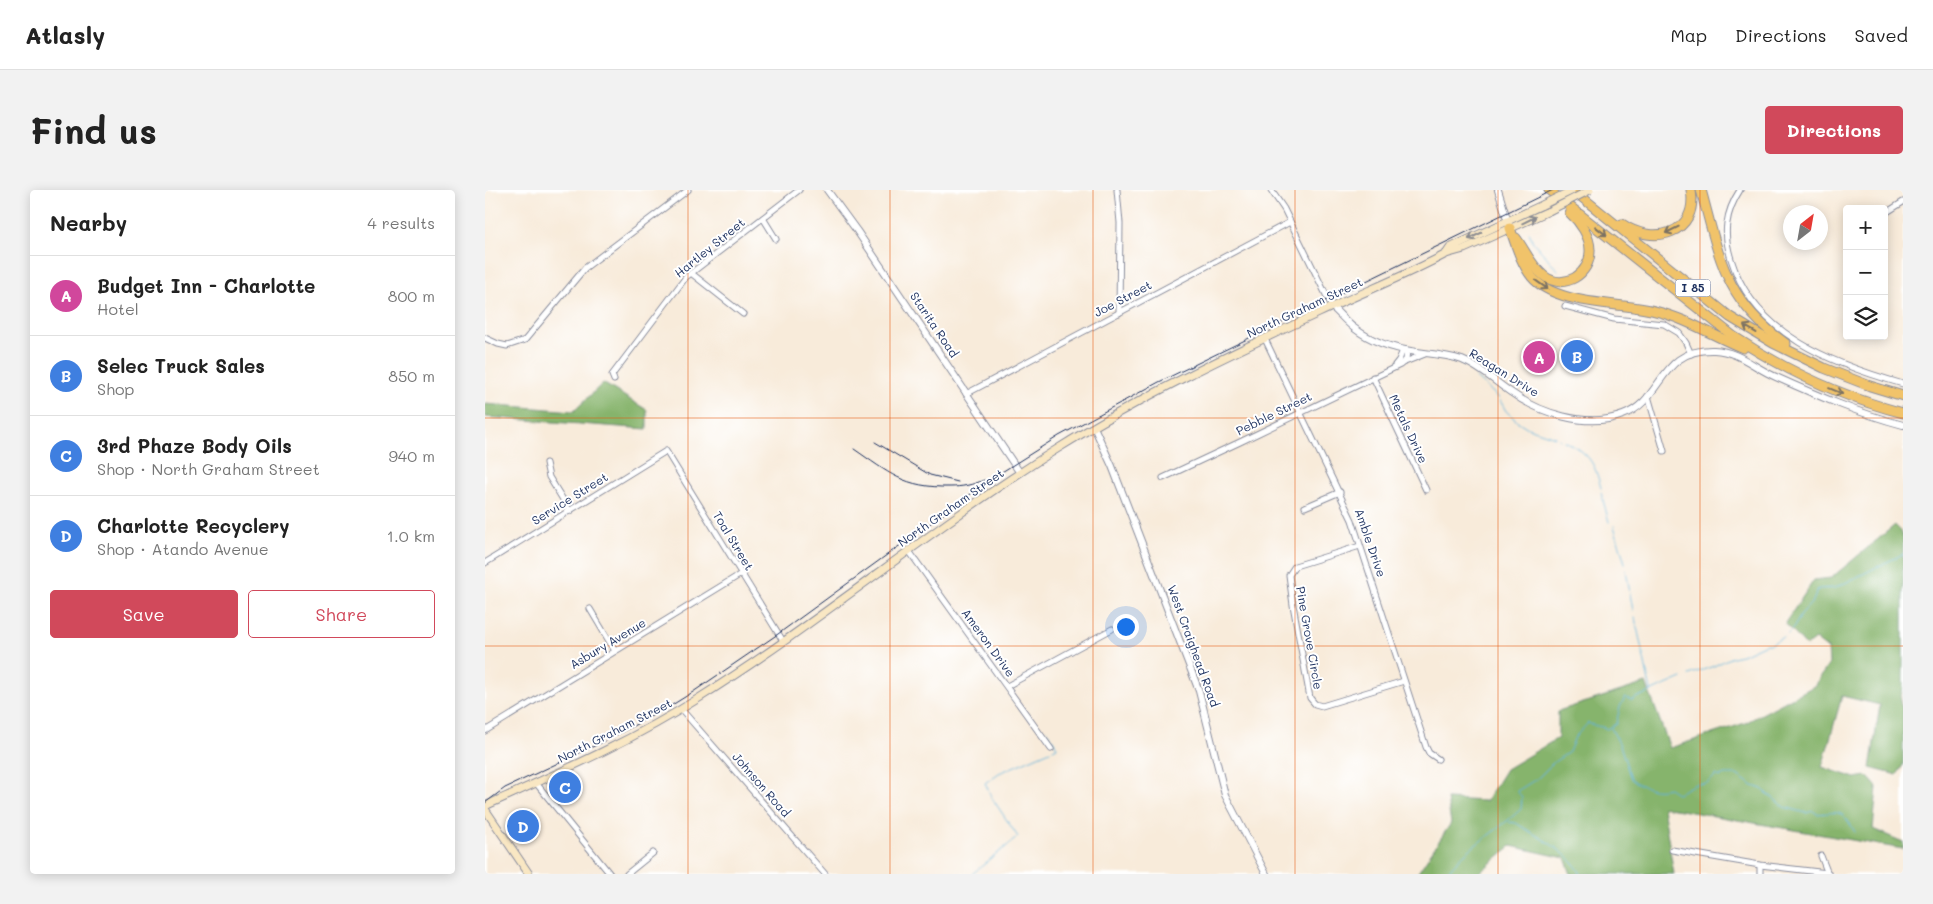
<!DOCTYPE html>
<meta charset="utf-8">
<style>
:root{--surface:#fff;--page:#f2f2f2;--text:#222;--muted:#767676;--line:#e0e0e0;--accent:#d1495b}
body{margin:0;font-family:Mali,sans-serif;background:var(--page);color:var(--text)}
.controls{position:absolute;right:15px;top:15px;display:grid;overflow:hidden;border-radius:5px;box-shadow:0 2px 12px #0003}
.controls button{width:45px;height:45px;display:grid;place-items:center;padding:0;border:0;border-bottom:1px solid var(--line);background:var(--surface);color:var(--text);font:25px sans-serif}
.compass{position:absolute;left:1298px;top:15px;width:45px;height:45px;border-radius:50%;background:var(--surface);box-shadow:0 2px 12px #0003;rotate:31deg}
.you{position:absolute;left:640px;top:436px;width:18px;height:18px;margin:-12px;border:4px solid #fff;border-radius:50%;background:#1a73e8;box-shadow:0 0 0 8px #1a73e833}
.badge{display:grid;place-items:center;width:32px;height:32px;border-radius:50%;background:var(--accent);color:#fff;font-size:16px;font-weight:700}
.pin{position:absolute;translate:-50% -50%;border:2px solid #fff;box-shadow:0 1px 5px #0006}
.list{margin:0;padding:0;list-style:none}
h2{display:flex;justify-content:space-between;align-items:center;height:65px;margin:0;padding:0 20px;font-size:21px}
h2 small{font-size:16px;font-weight:400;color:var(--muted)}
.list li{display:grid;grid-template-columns:32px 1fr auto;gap:15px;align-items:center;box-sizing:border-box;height:80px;padding:0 20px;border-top:1px solid var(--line)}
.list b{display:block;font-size:19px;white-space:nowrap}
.list p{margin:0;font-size:16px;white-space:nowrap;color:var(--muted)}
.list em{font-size:16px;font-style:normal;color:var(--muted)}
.actions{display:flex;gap:10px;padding:15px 20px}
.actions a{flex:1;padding:11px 0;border:1px solid var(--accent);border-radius:5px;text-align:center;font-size:18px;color:var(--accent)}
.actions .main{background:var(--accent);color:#fff}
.icon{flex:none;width:28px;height:28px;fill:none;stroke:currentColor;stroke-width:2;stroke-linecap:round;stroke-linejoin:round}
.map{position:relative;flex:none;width:1418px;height:684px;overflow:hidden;border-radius:5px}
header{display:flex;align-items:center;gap:30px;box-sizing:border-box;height:70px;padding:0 25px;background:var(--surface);border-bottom:1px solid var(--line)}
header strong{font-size:24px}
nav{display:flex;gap:28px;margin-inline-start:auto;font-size:18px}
.intro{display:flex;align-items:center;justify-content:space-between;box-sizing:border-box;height:120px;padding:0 30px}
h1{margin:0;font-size:35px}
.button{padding:12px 22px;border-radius:5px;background:var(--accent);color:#fff;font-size:18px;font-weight:700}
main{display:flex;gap:30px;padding:0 30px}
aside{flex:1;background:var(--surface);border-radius:5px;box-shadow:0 2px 12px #0003}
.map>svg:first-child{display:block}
.forest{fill:#86b46c;stroke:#507265}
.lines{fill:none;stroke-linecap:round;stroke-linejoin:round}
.stream{stroke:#5fb3db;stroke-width:1}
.minor-casing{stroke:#8a8d9c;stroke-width:7}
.tertiary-casing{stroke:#8a8d9c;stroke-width:8}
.secondary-casing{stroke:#8a8d9c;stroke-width:9}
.motorway-casing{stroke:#8a8d9c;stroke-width:11}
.minor{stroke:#fff;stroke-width:5}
.tertiary{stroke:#fff;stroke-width:6}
.secondary{stroke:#f9e7c3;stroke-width:7}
.motorway{stroke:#f1c36a;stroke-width:9}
.rail{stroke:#1b2f5e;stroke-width:1}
.secondary-bridge-casing{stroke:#8a8d9c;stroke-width:9;stroke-linecap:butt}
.secondary-bridge{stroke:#f9e7c3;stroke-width:7}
.oneway{stroke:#8a8b90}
.oneway2{stroke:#7b7263}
.grid{fill:none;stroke:#e8590c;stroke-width:1;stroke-opacity:0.55}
.labels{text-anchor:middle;stroke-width:4;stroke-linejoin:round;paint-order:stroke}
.shield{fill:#fff;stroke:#5f6d8e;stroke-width:1}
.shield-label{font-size:11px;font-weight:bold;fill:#1b2f5e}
.street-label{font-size:12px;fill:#1b2f5e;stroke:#fff}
</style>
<header>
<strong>Atlasly</strong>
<nav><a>Map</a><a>Directions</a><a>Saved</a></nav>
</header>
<div class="intro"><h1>Find us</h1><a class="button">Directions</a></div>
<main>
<aside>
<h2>Nearby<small>4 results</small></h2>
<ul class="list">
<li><span class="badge" style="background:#d1479c">A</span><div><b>Budget Inn - Charlotte</b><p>Hotel</p></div><em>800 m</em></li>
<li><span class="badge" style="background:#3f7fe0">B</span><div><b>Selec Truck Sales</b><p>Shop</p></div><em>850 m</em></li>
<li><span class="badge" style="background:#3f7fe0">C</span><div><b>3rd Phaze Body Oils</b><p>Shop · North Graham Street</p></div><em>940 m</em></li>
<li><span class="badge" style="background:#3f7fe0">D</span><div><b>Charlotte Recyclery</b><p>Shop · Atando Avenue</p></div><em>1.0 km</em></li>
</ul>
<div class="actions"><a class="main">Save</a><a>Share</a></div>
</aside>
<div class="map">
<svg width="1418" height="684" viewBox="0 0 1418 684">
<rect width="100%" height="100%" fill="#fff"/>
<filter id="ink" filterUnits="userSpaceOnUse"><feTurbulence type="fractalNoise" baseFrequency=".02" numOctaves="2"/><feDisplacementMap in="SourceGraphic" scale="10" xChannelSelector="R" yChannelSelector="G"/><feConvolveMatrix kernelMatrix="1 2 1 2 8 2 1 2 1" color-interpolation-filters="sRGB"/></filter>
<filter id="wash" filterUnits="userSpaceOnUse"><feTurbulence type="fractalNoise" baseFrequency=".0096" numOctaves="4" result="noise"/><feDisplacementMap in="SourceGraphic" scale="20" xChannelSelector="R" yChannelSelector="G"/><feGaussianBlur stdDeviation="1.12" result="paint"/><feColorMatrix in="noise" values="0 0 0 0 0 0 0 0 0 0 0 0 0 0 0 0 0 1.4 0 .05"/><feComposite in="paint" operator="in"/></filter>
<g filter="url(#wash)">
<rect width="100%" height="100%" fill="#f8ebda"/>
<g class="forest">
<polygon points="118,193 162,220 162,239 0,227 0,214 89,221"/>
<polygon points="1410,335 1416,341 1418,348 1418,497 1415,511 1418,521 1418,575 1412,585 1385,578 1395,515 1357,506 1337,577 1370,588 1382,586 1392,597 1388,639 1418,652 1418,659 1178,617 1189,684 1086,684 1080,668 1026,656 993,684 932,684 966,633 962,609 1001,611 1021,579 1073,548 1073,521 1161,493 1185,558 1260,533 1329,496 1344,474 1343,459 1330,449 1321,456 1300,433 1329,390 1346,388"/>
</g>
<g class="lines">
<g class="stream">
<polyline points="1044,42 1048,52 1073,80"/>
<polyline points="1066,95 1076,97"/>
<polyline points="991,188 1013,207 1021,221 1032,231 1043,238 1070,247"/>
<polyline points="1074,249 1075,250"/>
<path d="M1079,251C1104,263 1109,271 1116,298"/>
<polyline points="1116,303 1124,332"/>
<polyline points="1129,336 1140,373"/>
<polyline points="1141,380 1148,421"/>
<polyline points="1150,428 1166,501"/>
<polyline points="1303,444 1309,437 1318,422 1328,411 1333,399 1350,398 1418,364"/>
<polyline points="1204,485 1229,476 1247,467 1257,465 1281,454 1286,454 1298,447"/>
<path d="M1126,538L1135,555L1146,589C1157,597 1170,602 1184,598L1193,604C1197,601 1204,597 1208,595C1222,591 1219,598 1231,585L1234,587L1240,585H1252L1268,596L1277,599L1299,617L1321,623L1328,621L1332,624C1357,622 1356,619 1370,642"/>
<polyline points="562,540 572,557 568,559"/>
<path d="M1024,632L1031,633C1052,647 1083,660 1096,684"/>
<polyline points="487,684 533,647 507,608 500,593 514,583 565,561"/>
<path d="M961,684C981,657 1012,642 1036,619L1037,607L1032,601L1053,588L1069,572L1084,562L1090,547L1103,533C1111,537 1117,536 1122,539L1131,534L1135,517L1140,507L1146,510L1197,488"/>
</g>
</g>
</g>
<g filter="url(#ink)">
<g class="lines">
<defs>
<g id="minor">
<polyline points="632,0 635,33 634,123"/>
<polyline points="786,0 799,19 847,117"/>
<path d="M1255,0C1240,23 1238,44 1246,69C1269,145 1348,174 1418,194"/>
<polyline points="1399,24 1418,12"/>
<polyline points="278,28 291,49"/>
<polyline points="206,83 258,124"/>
<polyline points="1080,116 1129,129 1179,134 1194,143 1201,153 1206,164"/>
<polyline points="0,148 13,154 22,156 40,150 100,78 203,0"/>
<polyline points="780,149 867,330 941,557 944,563 953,569"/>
<polyline points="920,172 940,164"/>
<polyline points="910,175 914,170 918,160"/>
<polyline points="888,187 941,300"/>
<polyline points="129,190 127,185 201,87 314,0"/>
<polyline points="481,204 805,32"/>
<polyline points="1163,206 1179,261"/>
<polyline points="61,273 64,287 85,321"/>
<polyline points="678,288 755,252 915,175 921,170 922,160"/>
<polyline points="820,317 855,302"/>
<polyline points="875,356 810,376 804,385 808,415 825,508 830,514 837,516 919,491"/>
<polyline points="424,361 566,559"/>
<polyline points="0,373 181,261 298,451"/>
<polyline points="105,419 130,461"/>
<polyline points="522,496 627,439"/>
<polyline points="196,519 340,684"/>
<polyline points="0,541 256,384"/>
<polyline points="51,593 125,684"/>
<polyline points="1187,660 1275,675 1343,683"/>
<polyline points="1336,666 1343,684"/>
<polyline points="1275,675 1275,684"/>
<polyline points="142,684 168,663"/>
</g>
<g id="tertiary">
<polyline points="342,0 372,41 535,283"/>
<polyline points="1013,0 1024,35"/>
<path d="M847,117C855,124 861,132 869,138C887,152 910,159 932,162C947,164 962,165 977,170C995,177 1008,190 1024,201C1054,223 1101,239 1138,225C1178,211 1174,158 1229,160C1253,161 1270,178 1291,187C1333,206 1373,223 1418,235"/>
<polyline points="609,237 627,276 714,501 740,605 781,684"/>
</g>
<g id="secondary">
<polyline points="961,64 965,58 971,55 1057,15"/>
<path d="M0,616C73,583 147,551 214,508C337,431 448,336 572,259C655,207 745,164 834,123C876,103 920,86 961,64L979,59L1064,21"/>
<polyline points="0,619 44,684"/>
</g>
<g id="motorway">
<path d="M1064,0L1248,146C1301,181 1357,207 1418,223"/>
<polyline points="1088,0 1245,127 1288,153 1339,178 1385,196 1418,206"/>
<path d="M1216,0C1235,69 1239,109 1301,154"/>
<path d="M1137,34C1168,56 1214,44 1206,0"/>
<path d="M1025,38C1031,55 1036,73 1047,87C1071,116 1135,112 1170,121C1203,129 1228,146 1258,158"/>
<path d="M1031,48C1040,60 1046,76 1059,86C1079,101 1106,84 1105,60C1105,46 1095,32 1085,23"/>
</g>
</defs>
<use href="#minor" class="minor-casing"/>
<use href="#tertiary" class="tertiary-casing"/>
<use href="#secondary" class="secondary-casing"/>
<use href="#motorway" class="motorway-casing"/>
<use href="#minor" class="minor"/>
<use href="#tertiary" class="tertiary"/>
<use href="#secondary" class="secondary"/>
<use href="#motorway" class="motorway"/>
<g class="rail">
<polyline points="390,252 445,285 473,292"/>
<path d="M369,259C404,283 419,298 465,297C477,297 487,295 499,290"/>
<polyline points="0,613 20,598 120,551 187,515 208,502 293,444 512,285 574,246 674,192 1068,0"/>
</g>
<defs>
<g id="secondary-bridge">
<polyline points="1057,15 1086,1"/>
<polyline points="1064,21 1105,0"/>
</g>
</defs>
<use href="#secondary-bridge" class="secondary-bridge-casing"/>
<use href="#secondary-bridge" class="secondary-bridge"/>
</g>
<defs><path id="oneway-shaft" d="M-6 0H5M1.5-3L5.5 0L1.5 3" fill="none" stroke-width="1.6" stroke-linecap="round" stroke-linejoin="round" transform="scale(1.25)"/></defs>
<g class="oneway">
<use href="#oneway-shaft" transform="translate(1044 30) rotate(-26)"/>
<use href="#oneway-shaft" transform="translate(990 46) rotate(154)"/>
</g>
<g class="oneway2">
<use href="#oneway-shaft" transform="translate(1187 40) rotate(154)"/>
<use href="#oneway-shaft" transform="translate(1116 41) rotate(38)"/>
<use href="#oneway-shaft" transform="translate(1057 95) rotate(36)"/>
<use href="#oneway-shaft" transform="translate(1265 139) rotate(-149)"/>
<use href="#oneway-shaft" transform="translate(1351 201) rotate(22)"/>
</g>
</g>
<path class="grid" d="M203,0V684M405,0V684M608,0V684M810,0V684M1013,0V684M1215,0V684M0,228H1418M0,456H1418"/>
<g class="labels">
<rect class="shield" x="1190.5" y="89.5" width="35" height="17" rx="4"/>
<g class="shield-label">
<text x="1208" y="102">I 85</text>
</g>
<g class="street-label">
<text transform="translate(225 58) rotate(-39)" y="4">Hartley Street</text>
<text transform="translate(638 109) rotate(-28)" y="4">Joe Street</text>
<text transform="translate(820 118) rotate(-25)" y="4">North Graham Street</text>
<text transform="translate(449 135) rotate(56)" y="4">Starita Road</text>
<text transform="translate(1019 183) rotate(32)" y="4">Reagan Drive</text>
<text transform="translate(789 224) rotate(-26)" y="4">Pebble Street</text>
<text transform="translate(923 239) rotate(65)" y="4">Metals Drive</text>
<text transform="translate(85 309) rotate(-32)" y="4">Service Street</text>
<text transform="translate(466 318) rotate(-35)" y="4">North Graham Street</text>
<text transform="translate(248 351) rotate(59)" y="4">Toal Street</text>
<text transform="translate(885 353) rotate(71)" y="4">Amble Drive</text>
<text transform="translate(824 448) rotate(80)" y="4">Pine Grove Circle</text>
<text transform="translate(503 453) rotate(54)" y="4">Ameron Drive</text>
<text transform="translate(123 454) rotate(-31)" y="4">Asbury Avenue</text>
<text transform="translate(708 456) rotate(70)" y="4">West Craighead Road</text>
<text transform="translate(130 541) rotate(-27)" y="4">North Graham Street</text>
<text transform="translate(276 595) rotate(49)" y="4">Johnson Road</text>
</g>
</g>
</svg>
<div class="controls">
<button>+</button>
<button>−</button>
<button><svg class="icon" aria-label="layers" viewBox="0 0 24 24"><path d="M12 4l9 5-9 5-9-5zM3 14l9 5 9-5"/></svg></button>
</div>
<svg class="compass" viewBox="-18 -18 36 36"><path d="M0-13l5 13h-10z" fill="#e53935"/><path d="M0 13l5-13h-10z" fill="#767676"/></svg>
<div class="you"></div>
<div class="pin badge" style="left:1054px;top:167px;background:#d1479c">A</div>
<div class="pin badge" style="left:1092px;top:166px;background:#3f7fe0">B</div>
<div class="pin badge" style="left:80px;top:597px;background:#3f7fe0">C</div>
<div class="pin badge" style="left:38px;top:636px;background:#3f7fe0">D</div>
</div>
</main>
